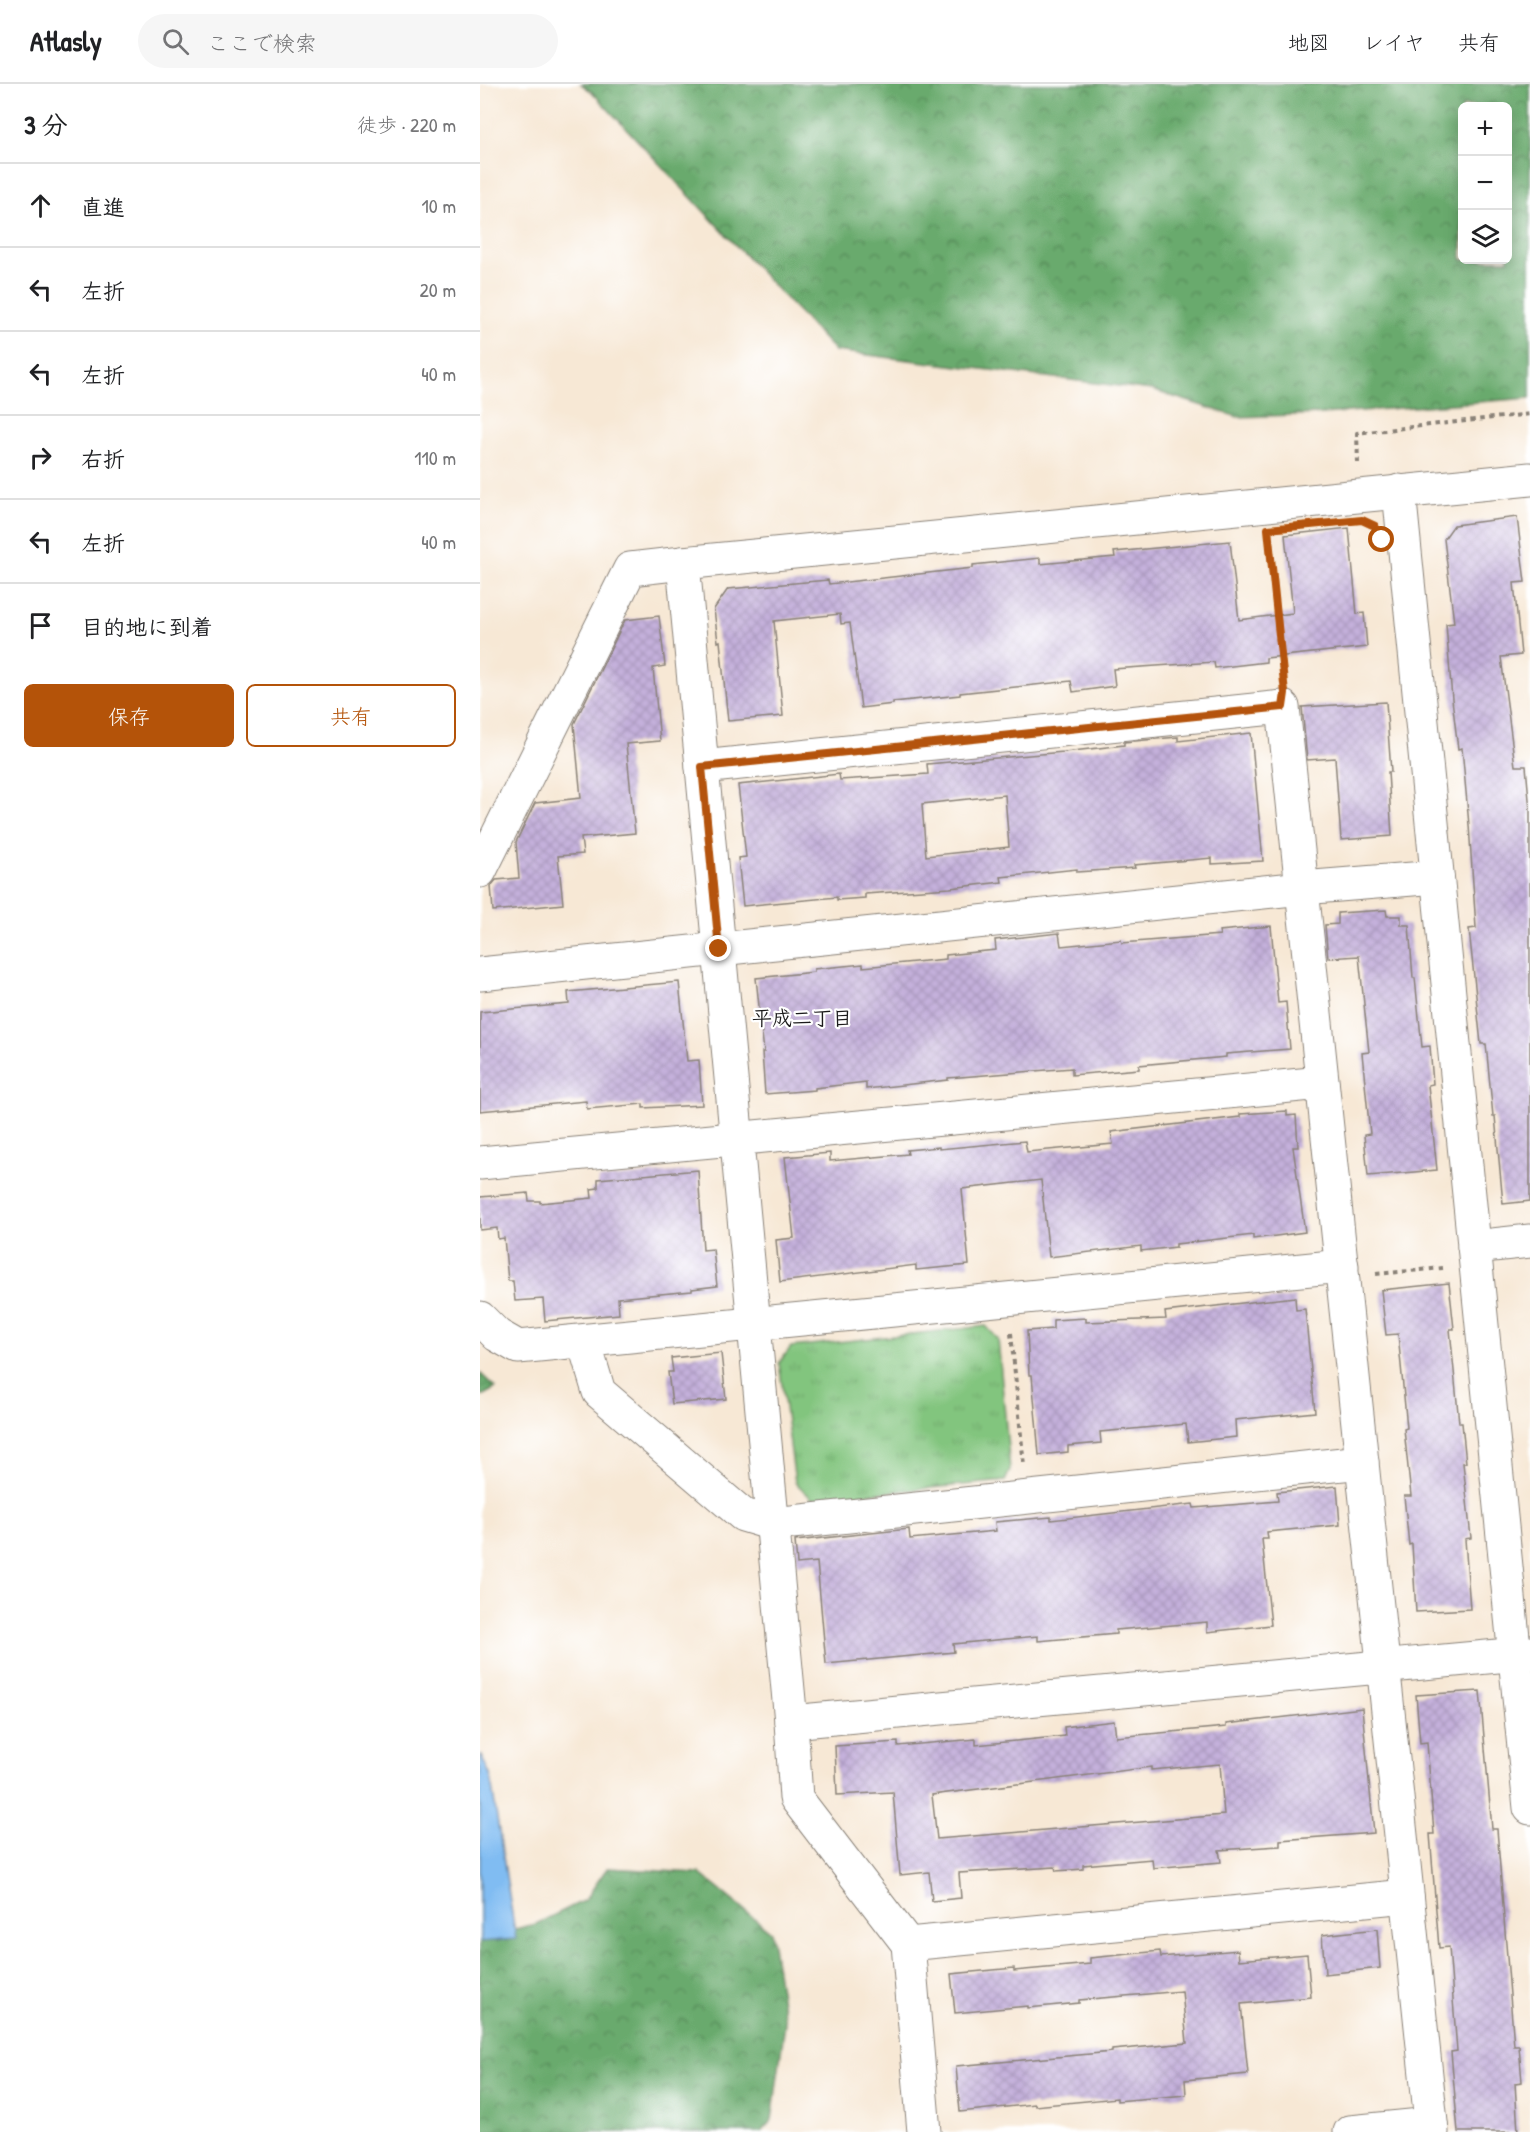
<!DOCTYPE html>
<html lang="ja">
<meta charset="utf-8">
<style>
:root{--surface:#fff;--page:#f6f6f6;--text:#202124;--muted:#757577;--line:#e0e0e0;--accent:#b45309}
body{margin:0;font-family:"Patrick Hand","Klee One",sans-serif;background:var(--page);color:var(--text)}
.controls{position:absolute;right:18px;top:18px;display:grid;overflow:hidden;border-radius:9px;box-shadow:0 3px 15px #0003}
.controls button{width:54px;height:54px;display:grid;place-items:center;padding:0;border:0;border-bottom:2px solid var(--line);background:var(--surface);color:var(--text);font:30px sans-serif}
.stop{position:absolute;width:18px;height:18px;margin:-14px;border:4px solid #b45309;border-radius:50%;background:#fff}
.stop.end{background:#b45309;border-color:#fff;box-shadow:0 2px 6px #0008}
.list{margin:0;padding:0;list-style:none}
h2{display:flex;justify-content:space-between;align-items:center;height:78px;margin:0;padding:0 24px;font-size:26px}
h2 small{font-size:20px;font-weight:400;color:var(--muted)}
.list li{display:grid;grid-template-columns:39px 1fr auto;gap:18px;align-items:center;box-sizing:border-box;height:84px;padding:0 24px;border-top:2px solid var(--line)}
.list b{display:block;font-size:22px;white-space:nowrap}
.list em{font-size:20px;font-style:normal;color:var(--muted)}
.actions{display:flex;gap:12px;padding:18px 24px}
.actions a{flex:1;padding:14px 0;border:2px solid var(--accent);border-radius:9px;text-align:center;font-size:21px;color:var(--accent)}
.actions .main{background:var(--accent);color:#fff}
.icon{flex:none;width:33px;height:33px;fill:none;stroke:currentColor;stroke-width:2;stroke-linecap:round;stroke-linejoin:round}
.map{position:relative;flex:none;width:1050px;height:2048px;overflow:hidden}
header{display:flex;align-items:center;gap:36px;box-sizing:border-box;height:84px;padding:0 30px;background:var(--surface);border-bottom:2px solid var(--line)}
header strong{font-size:28px}
nav{display:flex;gap:33px;margin-inline-start:auto;font-size:21px}
.search{width:420px;height:54px;background:var(--page);display:flex;align-items:center;gap:15px;box-sizing:border-box;padding:0 21px;border-radius:33px;color:var(--muted);font-size:22px}
main{display:flex}
aside{flex:1;background:var(--surface)}
.map>svg:first-child{display:block}
.forest{fill:url(#forest-crowns);stroke:#426344;stroke-width:1.5;fill-rule:evenodd}
.park{fill:url(#park-tufts);stroke:#4f704d;stroke-width:1.5}
.water{fill:#80bcf2;stroke:#4e6c87;stroke-width:1.5}
.building{fill:url(#building-cross-hatch);fill-rule:evenodd}
.lines{fill:none;stroke-linecap:round;stroke-linejoin:round}
.street-casing{stroke:#8a8278;stroke-width:35}
.secondary-casing{stroke:#8a8278;stroke-width:35}
.path{stroke:#8a8278;stroke-width:4;stroke-dasharray:4.5 4.5;stroke-linecap:butt}
.street{stroke:#fff;stroke-width:33}
.secondary{stroke:#fff;stroke-width:33}
.route{stroke:#b45309;stroke-width:8}
.labels{text-anchor:middle;stroke-width:4.5;stroke-linejoin:round;paint-order:stroke}
.neighbourhood-label{font-size:20px;font-weight:bold;fill:#1c1c1c;stroke:#fff}
</style>
<header>
<strong>Atlasly</strong>
<div class="search"><svg class="icon" aria-label="search" viewBox="0 0 24 24"><circle cx="10" cy="10" r="6"/><path d="M15 15l6 6"/></svg>ここで検索</div>
<nav><a>地図</a><a>レイヤ</a><a>共有</a></nav>
</header>
<main>
<aside>
<h2>3 分<small>徒歩 · 220 m</small></h2>
<ul class="list">
<li><svg class="icon" aria-label="ahead" viewBox="0 0 24 24"><path d="M12 20V5M6 11l6-6 6 6"/></svg><div><b>直進</b></div><em>10 m</em></li>
<li><svg class="icon" aria-label="left" viewBox="0 0 24 24"><path d="M17 20v-9H6M10 6l-5 5 5 5"/></svg><div><b>左折</b></div><em>20 m</em></li>
<li><svg class="icon" aria-label="left" viewBox="0 0 24 24"><path d="M17 20v-9H6M10 6l-5 5 5 5"/></svg><div><b>左折</b></div><em>40 m</em></li>
<li><svg class="icon" aria-label="right" viewBox="0 0 24 24"><path d="M7 20v-9h11M14 6l5 5-5 5"/></svg><div><b>右折</b></div><em>110 m</em></li>
<li><svg class="icon" aria-label="left" viewBox="0 0 24 24"><path d="M17 20v-9H6M10 6l-5 5 5 5"/></svg><div><b>左折</b></div><em>40 m</em></li>
<li><svg class="icon" aria-label="arrive" viewBox="0 0 24 24"><path d="M6 21V4h12l-3 4 3 4H6"/></svg><div><b>目的地に到着</b></div></li>
</ul>
<div class="actions"><a class="main">保存</a><a>共有</a></div>
</aside>
<div class="map">
<svg width="1050" height="2048" viewBox="0 0 1050 2048">
<defs>
<pattern id="forest-crowns" width="20" height="18" patternUnits="userSpaceOnUse" patternTransform="scale(1.5)"><rect width="20" height="18" fill="#69aa6d"/><path d="M2 6a3 3 0 1 1 6 0M12 15a3 3 0 1 1 6 0" fill="none" stroke="#568a59"/></pattern>
<pattern id="park-tufts" width="24" height="20" patternUnits="userSpaceOnUse" patternTransform="scale(1.5)"><rect width="24" height="20" fill="#82c57e"/><path d="M3 7l-1-3M5 7V3M7 7l1-3M15 17l-1-3M17 17v-4M19 17l1-3" fill="none" stroke="#70a96c"/></pattern>
<pattern id="building-cross-hatch" width="8" height="8" patternUnits="userSpaceOnUse" patternTransform="scale(1.5)"><rect width="8" height="8" fill="#c4b0db"/><path d="M0 0l8 8M0 8l8-8" fill="none" stroke="#a897bb"/></pattern>
</defs>
<rect width="100%" height="100%" fill="#fff"/>
<filter id="ink" filterUnits="userSpaceOnUse"><feTurbulence type="fractalNoise" baseFrequency=".0167" numOctaves="2"/><feDisplacementMap in="SourceGraphic" scale="12" xChannelSelector="R" yChannelSelector="G"/><feConvolveMatrix kernelMatrix="1 2 1 2 8 2 1 2 1" color-interpolation-filters="sRGB"/></filter>
<filter id="wash" filterUnits="userSpaceOnUse"><feTurbulence type="fractalNoise" baseFrequency=".008" numOctaves="4" result="noise"/><feDisplacementMap in="SourceGraphic" scale="24" xChannelSelector="R" yChannelSelector="G"/><feGaussianBlur stdDeviation="1.35" result="paint"/><feColorMatrix in="noise" values="0 0 0 0 0 0 0 0 0 0 0 0 0 0 0 0 0 1.4 0 .05"/><feComposite in="paint" operator="in"/></filter>
<g filter="url(#wash)">
<rect width="100%" height="100%" fill="#f7e8d5"/>
<g class="forest">
<path d="M101,0H1050V314L842,330L758,333L672,306L355,267L112,8ZM1028,22V176H982V22Z"/>
<polygon points="0,1289 16,1304 0,1313"/>
<polygon points="127,1784 219,1789 291,1848 305,1939 292,2036 281,2048 0,2048 0,1853 56,1840 105,1816"/>
</g>
<polygon class="park" points="506,1242 518,1255 530,1386 525,1397 332,1415 315,1398 299,1279 311,1263"/>
<polygon class="water" points="0,1670 10,1690 36,1855 0,1858"/>
<g id="blocks">
<g class="building">
<polygon points="1037,433 1045,498 1034,499 1041,571 1021,573 1035,682 1046,682 1050,727 1050,1117 1023,1120 1015,1032 1013,1032 1006,960 1001,960 989,845 996,844 989,741 982,664 978,665 972,615 966,540 974,539 964,455 974,441"/>
<polygon points="869,444 877,530 884,529 887,563 786,574 786,578 735,584 734,578 633,585 635,602 593,608 591,597 480,609 480,611 413,618 413,620 381,624 370,539 361,540 360,530 294,537 303,632 248,637 240,557 238,558 234,525 248,505 348,496 349,500 493,484 493,481 560,474 560,480 635,473 634,468 750,457 759,536 813,529 805,451"/>
<polygon points="179,532 185,582 173,584 180,657 146,660 155,749 101,754 103,770 78,772 83,820 13,827 11,802 16,796 39,794 36,758 55,719 101,714 94,640 145,536"/>
<polygon points="906,618 911,688 908,688 912,752 861,756 855,674 827,676 822,623"/>
<path d="M771,649L783,777L732,780V774L654,781L655,784L597,788V785L521,793L522,798L470,804L385,810V814L357,816V813L263,822L258,774L266,773L258,701L359,690L360,696L448,690L447,680L584,668L644,661V658L698,653V657ZM525,711L529,763L446,772L442,720Z"/>
<polygon points="906,826 907,832 921,832 921,841 929,841 933,894 935,894 942,963 950,962 953,1000 948,1001 957,1086 888,1092 884,1051 890,1050 882,969 889,968 879,872 848,874 845,841 858,840 858,829"/>
<polygon points="791,842 798,919 806,918 810,965 746,970 746,973 659,981 659,985 592,991 592,984 468,994 468,996 386,1005 386,998 335,1004 335,1006 285,1010 282,968 284,968 276,894 334,888 334,885 383,880 383,883 466,875 466,871 516,866 515,856 579,849 581,862 641,856 642,859 740,851 739,847"/>
<polygon points="199,898 207,977 219,976 222,1021 163,1024 163,1020 107,1025 106,1017 0,1027 0,928 89,920 88,908"/>
<polygon points="807,1027 807,1032 816,1031 818,1063 813,1063 825,1148 773,1155 773,1151 696,1160 696,1163 661,1167 661,1162 569,1173 561,1096 482,1105 489,1181 436,1186 436,1181 300,1198 296,1156 314,1154 305,1073 350,1069 350,1077 428,1070 427,1066 459,1063 459,1065 545,1057 547,1068 633,1060 631,1048 760,1033 760,1030"/>
<polygon points="218,1086 223,1166 233,1165 237,1202 212,1205 212,1207 138,1214 139,1230 65,1237 63,1215 35,1217 33,1197 28,1197 24,1154 18,1155 17,1144 0,1146 0,1113 48,1109 49,1117 60,1117 60,1119 112,1114 111,1105 118,1104 118,1095"/>
<polygon points="969,1199 974,1245 970,1245 979,1339 982,1339 986,1379 983,1379 991,1454 985,1455 990,1525 936,1528 932,1460 929,1461 924,1412 931,1412 924,1345 927,1344 918,1250 906,1251 901,1206"/>
<polygon points="815,1213 816,1226 825,1225 835,1328 755,1336 756,1353 708,1358 706,1340 620,1348 621,1359 588,1362 588,1368 559,1371 552,1291 549,1291 547,1247 573,1245 573,1236 606,1234 606,1238 686,1235 685,1228"/>
<polygon points="241,1269 246,1315 192,1320 188,1288 193,1288 191,1274"/>
<polygon points="857,1402 860,1441 787,1448 788,1455 782,1455 791,1541 727,1548 727,1538 636,1546 636,1550 558,1557 558,1552 473,1560 474,1568 346,1580 337,1478 317,1480 315,1457 429,1445 430,1455 516,1447 515,1438 571,1433 571,1436 713,1420 714,1424 798,1417 797,1408"/>
<polygon points="1000,1607 1012,1745 1017,1745 1034,1962 1039,1962 1042,1998 1035,1999 1038,2048 978,2048 971,1968 977,1967 969,1863 959,1864 950,1750 954,1750 947,1658 940,1659 936,1611"/>
<path d="M882,1624L894,1749L800,1756V1762L739,1766L741,1778L673,1784L672,1775L603,1781V1785L576,1787L575,1783L479,1789L481,1814L452,1817L449,1788L420,1791L413,1708L357,1711L355,1662L418,1658V1662L496,1655V1661L585,1652L584,1643L634,1637L636,1653L746,1643V1640ZM740,1680L744,1731L457,1755L452,1711L671,1683V1686Z"/>
<polygon points="897,1845 900,1884 845,1890 842,1851"/>
<polygon points="758,1866 759,1876 827,1870 831,1913 761,1920 768,1990 705,1996 706,2011 637,2017 637,2014 555,2022 555,2020 480,2028 476,1982 632,1968 632,1966 707,1959 702,1907 599,1916 599,1919 548,1924 548,1922 475,1929 471,1890 534,1884 534,1887 610,1880 610,1874 680,1867 681,1873"/>
</g>
</g>
</g>
<g filter="url(#ink)">
<use href="#blocks" fill-opacity="0" stroke="#8a8278" stroke-width="1.5"/>
<g class="lines">
<defs>
<g id="street">
<polyline points="222,683 803,623 952,2048"/>
<polyline points="0,787 150,485 203,479"/>
<polyline points="0,890 822,804 957,793"/>
<polyline points="0,1079 842,999"/>
<polyline points="0,1234 17,1251 38,1263 862,1182"/>
<polyline points="104,1258 119,1308 263,1431 293,1440 882,1378"/>
<polyline points="311,1638 316,1714 428,1860 444,2048"/>
<polyline points="428,1860 927,1812"/>
<polyline points="870,2048 951,2040"/>
</g>
<g id="secondary">
<polyline points="1050,395 203,479 311,1638 1050,1569"/>
<polyline points="919,407 1050,1724"/>
<polyline points="994,1163 1050,1157"/>
</g>
</defs>
<use href="#street" class="street-casing"/>
<use href="#secondary" class="secondary-casing"/>
<g class="path">
<polyline points="878,379 877,349 1050,330"/>
<polyline points="789,453 803,589"/>
<polyline points="896,1190 963,1184"/>
<polyline points="531,1249 544,1382"/>
</g>
<use href="#street" class="street"/>
<use href="#secondary" class="secondary"/>
</g>
</g>
<g class="lines" filter="url(#ink)">
<polyline class="route" points="239,865 222,683 803,623 805,609 788,445 882,436 895,442 902,456"/>
</g>
<g class="labels">
<g class="neighbourhood-label">
<text x="322" y="941">平成二丁目</text>
</g>
</g>
</svg>
<div class="controls">
<button>+</button>
<button>−</button>
<button><svg class="icon" aria-label="layers" viewBox="0 0 24 24"><path d="M12 4l9 5-9 5-9-5zM3 14l9 5 9-5"/></svg></button>
</div>
<div class="stop" style="left:902px;top:456px"></div>
<div class="stop end" style="left:239px;top:865px"></div>
</div>
</main>
